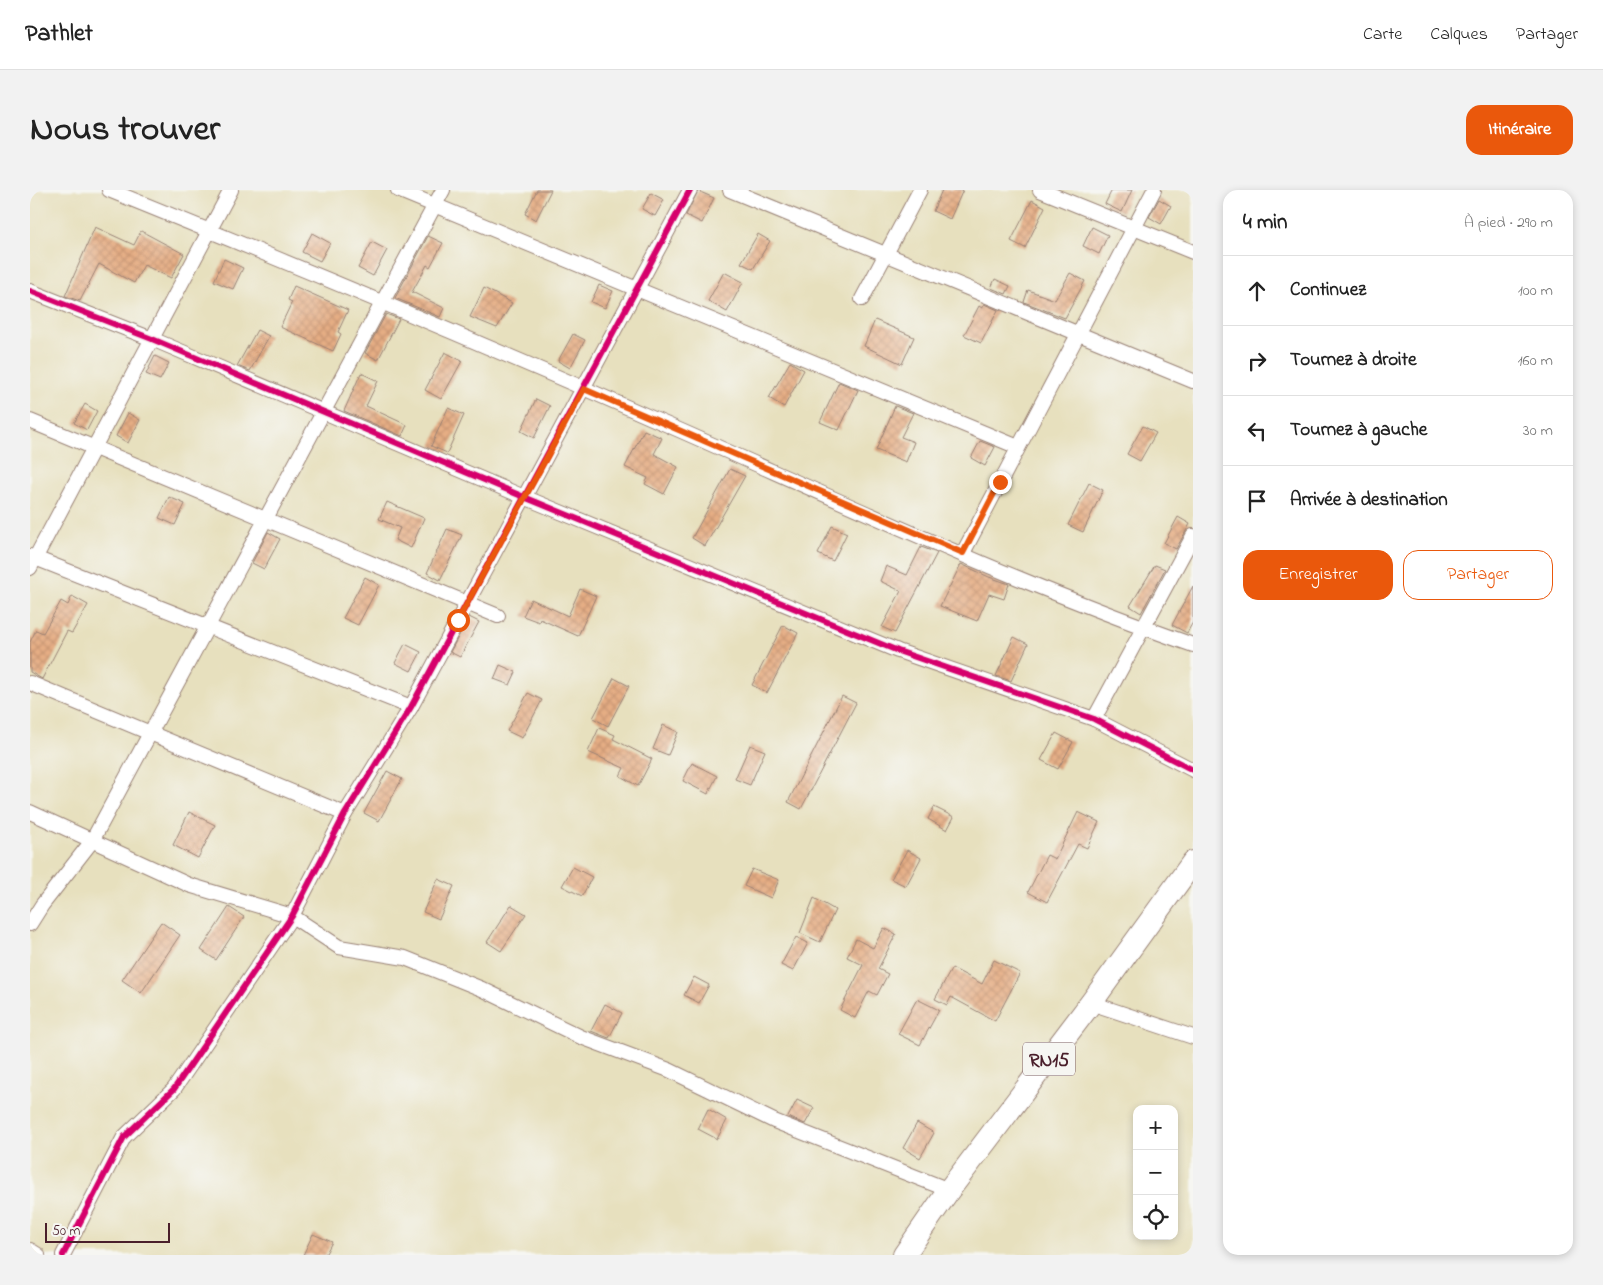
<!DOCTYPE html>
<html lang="fr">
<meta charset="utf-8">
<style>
:root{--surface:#fff;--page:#f2f2f2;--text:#222;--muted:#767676;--line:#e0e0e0;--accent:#ea580c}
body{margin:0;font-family:"Indie Flower",sans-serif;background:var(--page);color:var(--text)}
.controls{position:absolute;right:15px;bottom:15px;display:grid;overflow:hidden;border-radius:10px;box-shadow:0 2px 8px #0003}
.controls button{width:45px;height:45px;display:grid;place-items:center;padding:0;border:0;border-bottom:1px solid var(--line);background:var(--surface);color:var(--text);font:25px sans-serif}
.scale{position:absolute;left:15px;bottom:12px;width:125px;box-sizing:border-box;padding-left:5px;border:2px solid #4a1f2b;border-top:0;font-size:14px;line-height:18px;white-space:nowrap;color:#4a1f2b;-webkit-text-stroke:4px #f6f6f2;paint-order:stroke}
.stop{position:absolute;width:15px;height:15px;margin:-11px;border:4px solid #ea580c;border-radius:50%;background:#fff}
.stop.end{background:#ea580c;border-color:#fff;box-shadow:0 1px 5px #0008}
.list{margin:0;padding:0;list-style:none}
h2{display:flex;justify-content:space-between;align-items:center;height:65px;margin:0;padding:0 20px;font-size:21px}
h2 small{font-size:16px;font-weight:400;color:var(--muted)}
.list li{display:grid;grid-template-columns:32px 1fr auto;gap:15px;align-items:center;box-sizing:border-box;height:70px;padding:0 20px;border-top:1px solid var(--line)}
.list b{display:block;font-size:19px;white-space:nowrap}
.list em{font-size:16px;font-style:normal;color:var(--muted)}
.actions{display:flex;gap:10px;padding:15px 20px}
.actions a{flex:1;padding:11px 0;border:1px solid var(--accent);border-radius:15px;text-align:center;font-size:18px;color:var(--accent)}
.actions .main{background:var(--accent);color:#fff}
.icon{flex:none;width:28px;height:28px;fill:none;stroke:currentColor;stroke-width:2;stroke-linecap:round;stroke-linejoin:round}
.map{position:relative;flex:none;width:1163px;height:1065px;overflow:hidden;border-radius:15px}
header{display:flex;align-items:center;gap:30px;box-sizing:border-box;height:70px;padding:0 25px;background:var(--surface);border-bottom:1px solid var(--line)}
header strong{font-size:24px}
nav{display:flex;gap:28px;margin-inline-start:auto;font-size:18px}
.intro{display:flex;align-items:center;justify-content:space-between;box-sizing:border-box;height:120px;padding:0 30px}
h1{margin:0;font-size:35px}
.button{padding:12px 22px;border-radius:15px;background:var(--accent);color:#fff;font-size:18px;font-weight:700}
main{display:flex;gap:30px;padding:0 30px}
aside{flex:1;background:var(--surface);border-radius:15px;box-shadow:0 2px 8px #0003}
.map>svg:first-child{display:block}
.building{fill:url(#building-cross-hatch)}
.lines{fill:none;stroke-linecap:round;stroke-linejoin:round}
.minor-casing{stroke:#988074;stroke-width:16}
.primary-casing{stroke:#988074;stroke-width:24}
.minor{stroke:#fff;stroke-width:14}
.primary{stroke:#fff;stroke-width:22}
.cycleway-casing{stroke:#f6f6f2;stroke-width:9}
.cycleway{stroke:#d6006c;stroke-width:6}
.route{stroke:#ea580c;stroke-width:6}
.labels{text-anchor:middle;stroke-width:4;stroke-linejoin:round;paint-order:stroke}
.shield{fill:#f6f6f2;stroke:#7e6067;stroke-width:1}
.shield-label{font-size:19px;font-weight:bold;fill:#4a1f2b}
</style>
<header>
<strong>Pathlet</strong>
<nav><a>Carte</a><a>Calques</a><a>Partager</a></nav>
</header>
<div class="intro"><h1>Nous trouver</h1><a class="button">Itinéraire</a></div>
<main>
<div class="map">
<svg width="1163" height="1065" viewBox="0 0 1163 1065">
<defs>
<pattern id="building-cross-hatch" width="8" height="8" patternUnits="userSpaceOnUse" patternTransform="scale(1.25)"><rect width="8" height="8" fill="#e5ad84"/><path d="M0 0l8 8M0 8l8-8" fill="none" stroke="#c69472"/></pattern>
</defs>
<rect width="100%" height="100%" fill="#f6f6f2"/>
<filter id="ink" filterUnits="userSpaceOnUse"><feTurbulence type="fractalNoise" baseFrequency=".02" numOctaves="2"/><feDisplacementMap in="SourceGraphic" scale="10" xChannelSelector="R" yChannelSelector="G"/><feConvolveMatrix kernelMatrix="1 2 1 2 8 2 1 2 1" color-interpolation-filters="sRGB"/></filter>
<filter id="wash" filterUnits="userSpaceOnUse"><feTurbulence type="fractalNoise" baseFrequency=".0096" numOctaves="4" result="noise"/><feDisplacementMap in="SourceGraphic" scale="20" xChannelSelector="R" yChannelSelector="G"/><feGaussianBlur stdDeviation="1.12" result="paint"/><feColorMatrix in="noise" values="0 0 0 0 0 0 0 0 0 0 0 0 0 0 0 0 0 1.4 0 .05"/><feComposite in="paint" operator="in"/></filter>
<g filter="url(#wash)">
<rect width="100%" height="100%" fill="#e7e0be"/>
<g id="blocks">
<g class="building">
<polygon points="507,0 521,0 506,30 495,24"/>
<polygon points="912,0 933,0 920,29 903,21"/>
<polygon points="1082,0 1102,0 1092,22 1075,14"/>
<polygon points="668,1 684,8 672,33 656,25"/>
<polygon points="621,3 634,10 625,26 612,19"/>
<polygon points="1129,9 1141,16 1131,34 1119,27"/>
<polygon points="1002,10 1015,17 995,58 981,51"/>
<polygon points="65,37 104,55 111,41 154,64 141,88 114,75 104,93 69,74 50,111 35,106"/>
<polygon points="1062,37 1078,45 1069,64 1053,56"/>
<polygon points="282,43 300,53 290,71 272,62"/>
<polygon points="728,44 740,51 723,79 711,73"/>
<polygon points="398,46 413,53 400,77 397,75 382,102 414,118 410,127 365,108"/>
<polygon points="342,52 357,60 343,86 328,78"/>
<polygon points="194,69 213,78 203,99 184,91"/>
<polygon points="694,82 713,92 697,122 678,111"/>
<polygon points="1040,83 1055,91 1035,128 994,112 998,100 1025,110"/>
<polygon points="965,89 980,96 976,104 961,98"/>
<polygon points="569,95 583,101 575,118 561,112"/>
<polygon points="264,96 318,120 308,142 311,144 303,161 250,137 262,112 258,110"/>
<polygon points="454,98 482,113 467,138 440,127"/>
<polygon points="954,114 968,120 951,153 934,145 949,116 952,118"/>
<polygon points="356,124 369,129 348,170 335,163"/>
<polygon points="845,130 884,147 872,174 834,156"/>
<polygon points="227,140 239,146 220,181 207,176"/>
<polygon points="543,144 555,150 540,178 528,171"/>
<polygon points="415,162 432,171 411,209 395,200"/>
<polygon points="125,166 139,173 130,190 116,184"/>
<polygon points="760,172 774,180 754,217 739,208"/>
<polygon points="331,183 348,191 336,216 377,235 372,246 314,221"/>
<polygon points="809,192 828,200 809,240 790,232"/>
<polygon points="506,209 520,216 504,248 491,241"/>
<polygon points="55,214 67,221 57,240 44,233"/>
<polygon points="865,216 883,223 871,247 884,252 876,272 846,260"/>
<polygon points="418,218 434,225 417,263 401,256"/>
<polygon points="98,223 110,230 98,253 86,246"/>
<polygon points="1113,236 1126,243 1110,271 1097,264"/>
<polygon points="614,240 632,248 624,264 648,277 634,304 615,294 618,288 595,277"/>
<polygon points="950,251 965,257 955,276 941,268"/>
<polygon points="700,279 715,286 675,356 662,348"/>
<polygon points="1059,293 1073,300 1053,342 1038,335"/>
<polygon points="139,307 155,314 145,335 129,328"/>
<polygon points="357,312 394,328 381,358 365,350 370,338 349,329"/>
<polygon points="1148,327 1160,334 1146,359 1134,353"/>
<polygon points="802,336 817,343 803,371 788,364"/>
<polygon points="417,339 432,345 410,390 397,383"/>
<polygon points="238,342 250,349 234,379 222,373"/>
<polygon points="891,357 907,363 865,443 852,437 871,401 850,391 856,376 877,385"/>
<polygon points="931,374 959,387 979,394 974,409 959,404 947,431 910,416"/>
<polygon points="1125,375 1135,379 1111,423 1100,416"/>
<polygon points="335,387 349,395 328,435 313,428"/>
<polygon points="1163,396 1163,432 1157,443 1142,435"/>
<polygon points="550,399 566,406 548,446 510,429 509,432 493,426 501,409 538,426"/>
<polygon points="42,406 58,415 42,443 37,441 12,489 0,482 0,452 6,440 13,443 31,411 38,415"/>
<polygon points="439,427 449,432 430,467 420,462"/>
<polygon points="753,435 768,443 737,503 722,495"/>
<polygon points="984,447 998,454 981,491 966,486"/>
<polygon points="375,454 391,462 381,481 365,473"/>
<polygon points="470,475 486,482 480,495 464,489"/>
<polygon points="584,488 599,496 578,536 563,528"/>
<polygon points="498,503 512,510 492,548 477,541"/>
<polygon points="812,506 826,513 771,619 758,612"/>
<polygon points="633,535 648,542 638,565 623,559"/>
<polygon points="569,538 585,545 583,549 622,569 608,596 590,586 594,578 558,562"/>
<polygon points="1026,543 1043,552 1028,579 1011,570"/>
<polygon points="720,555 735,561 720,595 705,589"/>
<polygon points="662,573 687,586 678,604 653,591"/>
<polygon points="357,581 372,589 349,631 334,623"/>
<polygon points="904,617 924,627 917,640 898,629"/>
<polygon points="159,622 185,635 168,668 143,655"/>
<polygon points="1048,622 1069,632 1057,658 1048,654 1017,712 998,702 1017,665 1025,669"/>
<polygon points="877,660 891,668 876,696 861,689"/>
<polygon points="543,677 562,687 552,706 532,696"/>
<polygon points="722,679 749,690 741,708 714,696"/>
<polygon points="408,689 424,696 409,729 393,722"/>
<polygon points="784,708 805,720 790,752 770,743"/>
<polygon points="481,715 496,724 471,761 457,752"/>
<polygon points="199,717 214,727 186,770 171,760"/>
<polygon points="131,732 150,745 111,803 92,790"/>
<polygon points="854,738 866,744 848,779 858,784 847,805 839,801 825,828 810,820 833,775 817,767 826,749 843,758"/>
<polygon points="766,747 778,753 763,781 751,775"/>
<polygon points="964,770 990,783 965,831 921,807 917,815 905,809 922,778 952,794"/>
<polygon points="664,787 679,795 669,813 654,805"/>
<polygon points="887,809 909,820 890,855 868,844"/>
<polygon points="575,814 592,823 579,848 561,841"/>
<polygon points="767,910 784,918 775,934 758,927"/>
<polygon points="678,919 697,930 687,949 668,939"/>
<polygon points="887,933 904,943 890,968 873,958"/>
<polygon points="283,1044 302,1052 295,1065 273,1065"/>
</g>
</g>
</g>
<g filter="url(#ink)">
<use href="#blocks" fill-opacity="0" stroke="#988074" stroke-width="1"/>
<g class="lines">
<defs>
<g id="minor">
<path d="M79,0C267,76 454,154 640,236C813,312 985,393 1163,455"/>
<polyline points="368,0 988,257"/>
<polyline points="700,0 1163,191"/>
<polyline points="1010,0 1163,62"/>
<polyline points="0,101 122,149 494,307 868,461 1064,529 1163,580"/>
<polyline points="832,109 890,0"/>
<polyline points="0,231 468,426"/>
<polyline points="933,363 1124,0"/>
<polyline points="0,366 381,517"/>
<polyline points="0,378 201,0"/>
<polyline points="0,493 315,624"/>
<polyline points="1064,529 1163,346"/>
<polyline points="0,622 159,695 262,726 309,757 375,768 452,799 551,847 639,880 744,931 919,1000"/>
<polyline points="0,734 12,715 62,651 413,0"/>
<polyline points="1061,813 1163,847"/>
<polyline points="0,1060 8,1065"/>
<polyline points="33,1065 94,947 144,899 262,726 315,624 381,517 660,0"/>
</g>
<polyline id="primary" points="874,1065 919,1000 1061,813 1163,672"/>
</defs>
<use href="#minor" class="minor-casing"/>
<use href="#primary" class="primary-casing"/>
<use href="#minor" class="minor"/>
<use href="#primary" class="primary"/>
<defs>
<g id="cycleway">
<polyline points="0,101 122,149 494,307 868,461 1064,529 1163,580"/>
<polyline points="33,1065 94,947 144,899 262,726 315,624 381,517 660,0"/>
</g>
</defs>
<use href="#cycleway" class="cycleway-casing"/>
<use href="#cycleway" class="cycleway"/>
</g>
</g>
<g class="lines" filter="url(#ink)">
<polyline class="route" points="428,430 554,199 933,363 970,292"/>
</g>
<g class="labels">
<rect class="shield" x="993" y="852.5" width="52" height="33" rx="4"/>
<g class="shield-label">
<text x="1019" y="876">RN15</text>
</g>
</g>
</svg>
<div class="controls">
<button>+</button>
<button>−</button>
<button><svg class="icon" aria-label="locate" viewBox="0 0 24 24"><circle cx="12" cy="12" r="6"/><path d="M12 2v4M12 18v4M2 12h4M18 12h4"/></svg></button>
</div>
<div class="scale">50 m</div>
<div class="stop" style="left:428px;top:430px"></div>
<div class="stop end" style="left:970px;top:292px"></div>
</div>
<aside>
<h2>4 min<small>À pied · 290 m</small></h2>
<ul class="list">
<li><svg class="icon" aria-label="ahead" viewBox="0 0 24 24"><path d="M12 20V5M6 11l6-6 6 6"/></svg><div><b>Continuez</b></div><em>100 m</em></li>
<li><svg class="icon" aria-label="right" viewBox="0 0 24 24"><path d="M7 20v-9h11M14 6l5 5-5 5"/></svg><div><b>Tournez à droite</b></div><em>160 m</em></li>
<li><svg class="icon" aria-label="left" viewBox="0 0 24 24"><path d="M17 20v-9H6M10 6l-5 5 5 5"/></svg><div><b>Tournez à gauche</b></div><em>30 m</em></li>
<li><svg class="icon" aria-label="arrive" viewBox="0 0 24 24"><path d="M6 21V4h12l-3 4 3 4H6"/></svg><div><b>Arrivée à destination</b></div></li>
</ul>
<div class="actions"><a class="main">Enregistrer</a><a>Partager</a></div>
</aside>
</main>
